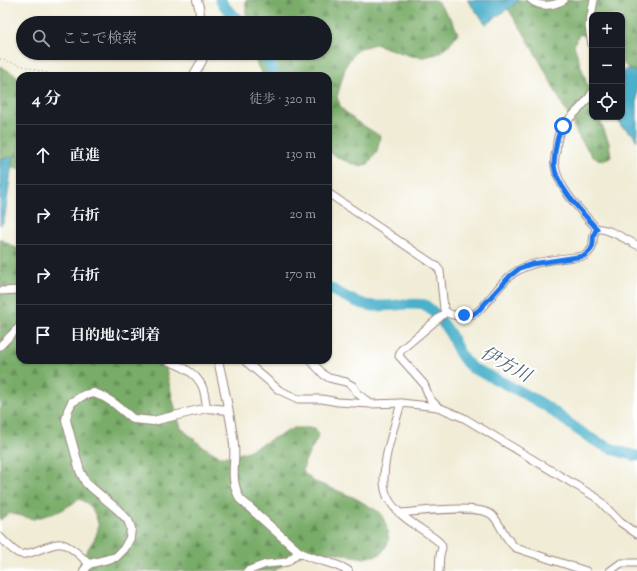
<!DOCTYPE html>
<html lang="ja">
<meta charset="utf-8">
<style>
:root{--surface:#171b24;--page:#242831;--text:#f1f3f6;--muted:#9ea1a6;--line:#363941}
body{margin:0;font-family:"Sorts Mill Goudy","Noto Serif JP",serif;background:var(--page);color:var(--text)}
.controls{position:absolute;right:12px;top:12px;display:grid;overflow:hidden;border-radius:8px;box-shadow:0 1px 3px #0004}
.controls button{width:36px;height:36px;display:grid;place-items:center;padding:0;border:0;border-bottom:1px solid var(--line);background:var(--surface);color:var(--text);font:20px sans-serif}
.stop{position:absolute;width:12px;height:12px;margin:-9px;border:3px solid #1a73e8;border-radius:50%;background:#fff}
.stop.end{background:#1a73e8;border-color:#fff;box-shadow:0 1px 4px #0008}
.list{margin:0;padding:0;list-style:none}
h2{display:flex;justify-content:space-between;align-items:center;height:52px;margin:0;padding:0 16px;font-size:17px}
h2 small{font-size:13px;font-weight:400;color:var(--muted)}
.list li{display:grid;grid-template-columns:26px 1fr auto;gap:12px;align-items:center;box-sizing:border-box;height:60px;padding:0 16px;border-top:1px solid var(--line)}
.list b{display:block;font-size:15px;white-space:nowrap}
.list em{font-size:13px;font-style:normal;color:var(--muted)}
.icon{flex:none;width:22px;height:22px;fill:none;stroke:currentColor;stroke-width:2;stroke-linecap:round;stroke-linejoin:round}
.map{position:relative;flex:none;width:637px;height:571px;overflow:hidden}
.search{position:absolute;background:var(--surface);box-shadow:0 1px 3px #0004;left:16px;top:16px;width:316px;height:44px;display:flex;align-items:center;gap:10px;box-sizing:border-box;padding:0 14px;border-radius:22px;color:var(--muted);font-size:15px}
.panel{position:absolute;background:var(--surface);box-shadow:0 1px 3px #0004;left:16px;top:72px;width:316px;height:292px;border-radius:12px}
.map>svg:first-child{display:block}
.forest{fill:url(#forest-firs);stroke:#61664a}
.water{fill:#4bb0ca;stroke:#4a687a}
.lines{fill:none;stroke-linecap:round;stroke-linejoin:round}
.river{stroke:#4bb0ca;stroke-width:11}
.minor-casing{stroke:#9d8680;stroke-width:9}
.tertiary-casing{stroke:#9d8680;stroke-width:10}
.path{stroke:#9d8680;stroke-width:1;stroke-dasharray:1 3;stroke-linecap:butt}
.minor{stroke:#fff;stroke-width:7}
.tertiary{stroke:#fff;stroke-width:8}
.route{stroke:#1a73e8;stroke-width:5}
.labels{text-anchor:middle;stroke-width:4;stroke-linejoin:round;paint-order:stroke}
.water-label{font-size:18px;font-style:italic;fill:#4a6073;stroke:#fff}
</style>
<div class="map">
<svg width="637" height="571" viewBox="0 0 637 571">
<defs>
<pattern id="forest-firs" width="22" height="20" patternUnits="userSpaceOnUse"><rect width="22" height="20" fill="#78ac68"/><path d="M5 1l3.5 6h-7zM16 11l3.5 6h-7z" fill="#648b56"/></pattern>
</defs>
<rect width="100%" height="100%" fill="#fff"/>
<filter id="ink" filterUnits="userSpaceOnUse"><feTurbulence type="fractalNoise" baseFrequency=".025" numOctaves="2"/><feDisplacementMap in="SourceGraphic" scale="8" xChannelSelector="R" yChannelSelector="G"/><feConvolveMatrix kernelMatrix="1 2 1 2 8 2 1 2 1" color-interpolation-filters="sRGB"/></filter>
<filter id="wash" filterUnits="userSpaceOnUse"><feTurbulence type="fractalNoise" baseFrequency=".012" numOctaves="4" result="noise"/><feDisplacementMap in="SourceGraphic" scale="16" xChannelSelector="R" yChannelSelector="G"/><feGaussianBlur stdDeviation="0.9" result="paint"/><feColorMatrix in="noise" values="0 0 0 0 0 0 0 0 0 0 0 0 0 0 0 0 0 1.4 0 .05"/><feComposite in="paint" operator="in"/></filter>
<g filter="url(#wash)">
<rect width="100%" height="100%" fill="#f0ecd6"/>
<g class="forest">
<polygon points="246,0 436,0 451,19 458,33 448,46 437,54 424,57 411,56 375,44 357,49 346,65 337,97 341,108 356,121 380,136 377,152 368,164 358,166 339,158 328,151 328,76 263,76 257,65 255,53 325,53 325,23 248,23 246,15"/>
<polygon points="502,0 637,0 637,75 622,63 622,15 592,15 591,38 579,34 574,45 592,100 592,117 599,117 609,143 611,156 603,161 593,157 580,139 543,67 522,30"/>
<polygon points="0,66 20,78 20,169 0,166"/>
<path d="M0,239L20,250V360H161L165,364L173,401L181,428L202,446L219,456H232L248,451L294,428H315L318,433L317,439L305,461L303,472L313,481L353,497L381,513L386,525L389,541L381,554L364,558L331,552H305L274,571H80C78,550 106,539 96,517C92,506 90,505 80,499L60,511L34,519L9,513L0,520Z"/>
</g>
<g class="water">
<polygon points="467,0 518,0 519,1 486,24"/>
<polygon points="627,69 637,72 637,141 633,134 621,126 617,117 622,117 622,73"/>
<polygon points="13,156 5,215 3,223 0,225 0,158 5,159"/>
</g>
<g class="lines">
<g class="river">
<polyline points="220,0 226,8 242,23"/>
<polyline points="265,53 275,76"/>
<path d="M328,287C342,295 357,304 373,306C384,307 418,302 425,305C435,312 445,325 451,335C457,348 461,359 472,368C496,379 519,390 541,403C550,408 557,415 566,421C589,439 608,450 637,456"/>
</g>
</g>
</g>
<g filter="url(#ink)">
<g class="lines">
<defs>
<g id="minor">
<path d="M531,0C540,8 554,6 564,0"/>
<polyline points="592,46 589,26 594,0"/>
<path d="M592,93C584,107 571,115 562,127C557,135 557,142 556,151C555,155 554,161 555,166C558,188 582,212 597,229C607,227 628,241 637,245"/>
<path d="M328,193L436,266L440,271L444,309C449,318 468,317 476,313C489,302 497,287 510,276C527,260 561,259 584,256C600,245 588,239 597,229"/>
<polyline points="0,291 20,290"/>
<polyline points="0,346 20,326"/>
<path d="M165,360C179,365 195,371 202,386C205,392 205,401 207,408"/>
<polyline points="244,360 279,390 298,399 322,399 338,402 371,404 401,403 438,407 464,418 597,498 620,522 637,534"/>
<polyline points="310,360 324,375 329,378 346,382 353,386 357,393 371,404"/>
<path d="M401,403C394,429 380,464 385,490C391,519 441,536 442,547C442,549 440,553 440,556C439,561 440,566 439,571"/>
<polyline points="438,407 430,399 424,384 399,356 401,350 446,312"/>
<path d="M399,513C417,512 481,503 493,516C502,526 505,540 516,548L586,571"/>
<path d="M0,537C21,558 18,558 46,547C50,546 56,543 61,544C69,544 83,558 89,564"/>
<polyline points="247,571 266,564 287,562 299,552"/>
<polyline points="610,571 621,563 637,563"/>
</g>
<g id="tertiary">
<polyline points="197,0 199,7 201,23"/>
<polyline points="193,76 202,61 204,53"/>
<path d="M218,360C224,388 231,416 234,445C236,467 229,477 240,499L299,552C315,561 333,561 348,571"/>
<polyline points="84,571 89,564 116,557 124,549 130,538 131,528 128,520 117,509 86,483 80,471 66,420 68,410 72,402 84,395 94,393 104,397 115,404 133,419 153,421 207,408 228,410"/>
</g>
</defs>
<use href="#minor" class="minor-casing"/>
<use href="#tertiary" class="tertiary-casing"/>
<polyline class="path" points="0,59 57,76"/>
<use href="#minor" class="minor"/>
<use href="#tertiary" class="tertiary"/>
</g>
</g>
<g class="lines" filter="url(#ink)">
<path class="route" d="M464,315H472L479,310L510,276L520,268L532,264L584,256C600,245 588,239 597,229C583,213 556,186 554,165C554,161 555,156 555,152C557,141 557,136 563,126"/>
</g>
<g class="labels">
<g class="water-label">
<text transform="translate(506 364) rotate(29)" y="6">伊方川</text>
</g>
</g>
</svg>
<div class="controls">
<button>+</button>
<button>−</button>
<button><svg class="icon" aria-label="locate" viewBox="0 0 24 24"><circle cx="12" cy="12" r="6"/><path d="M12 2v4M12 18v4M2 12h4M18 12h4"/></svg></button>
</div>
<div class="stop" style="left:563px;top:126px"></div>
<div class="stop end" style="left:464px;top:315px"></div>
<div class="search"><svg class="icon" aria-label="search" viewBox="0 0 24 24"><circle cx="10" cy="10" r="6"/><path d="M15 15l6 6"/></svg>ここで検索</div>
<section class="panel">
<h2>4 分<small>徒歩 · 320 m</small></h2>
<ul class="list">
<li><svg class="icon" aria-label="ahead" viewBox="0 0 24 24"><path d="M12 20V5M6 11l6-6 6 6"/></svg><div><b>直進</b></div><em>130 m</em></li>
<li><svg class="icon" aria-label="right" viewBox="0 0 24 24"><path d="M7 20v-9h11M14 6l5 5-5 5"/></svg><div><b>右折</b></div><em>20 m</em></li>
<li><svg class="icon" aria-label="right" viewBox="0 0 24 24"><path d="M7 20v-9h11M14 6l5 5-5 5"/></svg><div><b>右折</b></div><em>170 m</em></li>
<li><svg class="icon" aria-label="arrive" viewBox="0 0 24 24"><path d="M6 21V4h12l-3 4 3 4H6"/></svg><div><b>目的地に到着</b></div></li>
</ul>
</section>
</div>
